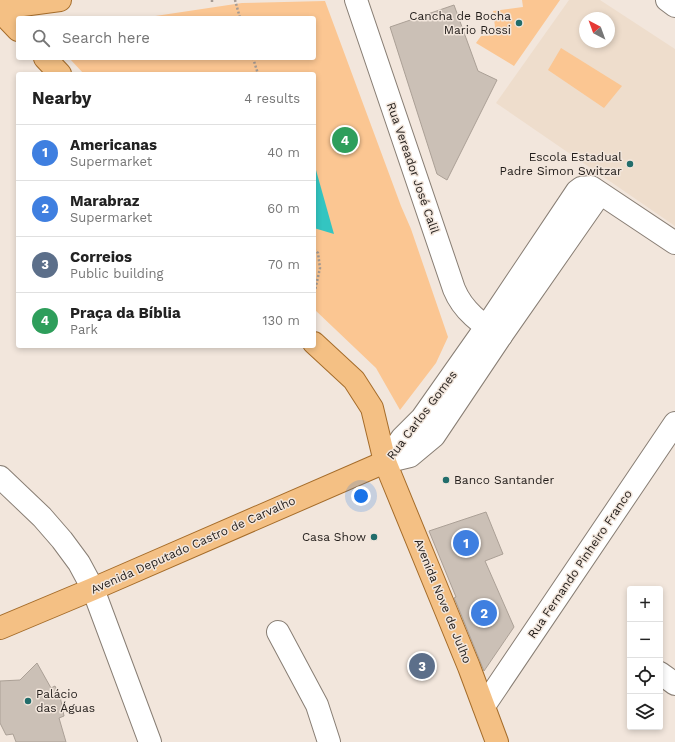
<!DOCTYPE html>
<meta charset="utf-8">
<style>
:root{--surface:#fff;--page:#f6f6f6;--text:#222;--muted:#767676;--line:#e0e0e0;--accent:#226d6b}
body{margin:0;font-family:"Work Sans",sans-serif;background:var(--page);color:var(--text)}
.controls{position:absolute;right:12px;bottom:12px;display:grid;overflow:hidden;border-radius:4px;box-shadow:0 2px 6px #0003}
.controls button{width:36px;height:36px;display:grid;place-items:center;padding:0;border:0;border-bottom:1px solid var(--line);background:var(--surface);color:var(--text);font:20px sans-serif}
.compass{position:absolute;left:579px;top:12px;width:36px;height:36px;border-radius:50%;background:var(--surface);box-shadow:0 2px 6px #0003;rotate:319deg}
.you{position:absolute;left:361px;top:496px;width:14px;height:14px;margin:-10px;border:3px solid #fff;border-radius:50%;background:#1a73e8;box-shadow:0 0 0 6px #1a73e833}
.badge{display:grid;place-items:center;width:26px;height:26px;border-radius:50%;background:var(--accent);color:#fff;font-size:13px;font-weight:700}
.pin{position:absolute;translate:-50% -50%;border:2px solid #fff;box-shadow:0 1px 4px #0006}
.list{margin:0;padding:0;list-style:none}
h2{display:flex;justify-content:space-between;align-items:center;height:52px;margin:0;padding:0 16px;font-size:17px}
h2 small{font-size:13px;font-weight:400;color:var(--muted)}
.list li{display:grid;grid-template-columns:26px 1fr auto;gap:12px;align-items:center;box-sizing:border-box;height:56px;padding:0 16px;border-top:1px solid var(--line)}
.list b{display:block;font-size:15px;white-space:nowrap}
.list p{margin:0;font-size:13px;white-space:nowrap;color:var(--muted)}
.list em{font-size:13px;font-style:normal;color:var(--muted)}
.icon{flex:none;width:22px;height:22px;fill:none;stroke:currentColor;stroke-width:2;stroke-linecap:round;stroke-linejoin:round}
.map{position:relative;flex:none;width:675px;height:742px;overflow:hidden}
.search{position:absolute;background:var(--surface);box-shadow:0 2px 6px #0003;left:16px;top:16px;width:300px;height:44px;display:flex;align-items:center;gap:10px;box-sizing:border-box;padding:0 14px;border-radius:4px;color:var(--muted);font-size:15px}
.panel{position:absolute;background:var(--surface);box-shadow:0 2px 6px #0003;left:16px;top:72px;width:300px;height:276px;border-radius:4px}
.map>svg:first-child{display:block}
.built{fill:#edc;fill-rule:evenodd}
.green{fill:#fbc692}
.water{fill:#33c5c1}
.building{fill:#cbc0b6;stroke:#aba096}
.lines{fill:none;stroke-linecap:round;stroke-linejoin:round}
.minor-casing{stroke:#887e74;stroke-width:24}
.major-casing{stroke:#a56c2a;stroke-width:24}
.path{stroke:#a59b94;stroke-width:2.5;stroke-dasharray:2 2;stroke-linecap:butt}
.minor{stroke:#fff;stroke-width:22}
.major{stroke:#f4c084;stroke-width:22}
.poi-dot{fill:#226d6b;stroke:#f2e6dc;stroke-width:1.5}
.labels{text-anchor:middle;stroke-width:3;stroke-linejoin:round;paint-order:stroke}
.poi-label{font-size:12px;fill:#221d1a;stroke:#f2e6dc;text-anchor:end}
.street-label{font-size:12px;fill:#221d1a;stroke:#f2e6dc}
</style>
<div class="map">
<svg width="675" height="742" viewBox="0 0 675 742">
<rect width="100%" height="100%" fill="#f2e6dc"/>
<path class="built" d="M569,0H600L675,49V226L496,103ZM585,18H609V42H585Z"/>
<g class="green">
<polygon points="522,0 560,0 514,66 476,43 481,36 496,35 493,11 523,7"/>
<polygon points="325,1 401,206 411,229 448,337 436,363 400,410 376,368 314,309 314,74 84,74 69,58 314,58 314,18 142,18 242,3"/>
<polygon points="561,48 622,86 604,108 548,70"/>
</g>
<polygon class="water" points="314,163 334,234 314,228"/>
<g class="building">
<polygon points="454,5 478,71 497,80 447,180 437,174 390,27"/>
<polygon points="486,512 503,554 485,561 514,627 484,671 456,602 454,598 456,597 429,531"/>
<polygon points="37,663 51,688 55,686 60,696 64,716 59,718 66,742 16,742 13,734 6,735 0,723 0,681 20,680"/>
</g>
<g class="lines">
<defs>
<g id="minor">
<path d="M356,0L454,289C463,311 481,324 501,336"/>
<polyline points="667,0 675,6"/>
<polyline points="385,462 402,438 422,418 486,327 577,191 581,188 591,187 675,243"/>
<polyline points="385,462 410,456 434,436 501,336 600,194"/>
<polyline points="0,477 42,517 62,540 79,563 93,589 150,742"/>
<polyline points="278,632 317,705 329,742"/>
<polyline points="660,673 675,684"/>
<polyline points="484,706 675,423"/>
</g>
<g id="major">
<polyline points="0,8 60,0"/>
<polyline points="0,11 18,30"/>
<polyline points="45,58 60,74"/>
<polyline points="314,343 354,380 372,408 385,462 469,667 497,742"/>
<polyline points="0,628 93,589 385,462"/>
</g>
</defs>
<use href="#minor" class="minor-casing"/>
<use href="#major" class="major-casing"/>
<g class="path">
<polyline points="212,0 212,3"/>
<polyline points="235,0 240,18"/>
<polyline points="253,58 258,74"/>
<polyline points="314,249 318,253 320,268 314,295"/>
</g>
<use href="#minor" class="minor"/>
<use href="#major" class="major"/>
</g>
<g class="poi-dot">
<circle cx="519" cy="23" r="4"/>
<circle cx="630" cy="164" r="4"/>
<circle cx="446" cy="480" r="4"/>
<circle cx="374" cy="537" r="4"/>
<circle cx="28" cy="701" r="4"/>
</g>
<g class="labels">
<g class="poi-label">
<text x="511" y="20">Cancha de Bocha<tspan x="511" dy="14">Mario Rossi</tspan></text>
<text x="622" y="161">Escola Estadual<tspan x="622" dy="14">Padre Simon Switzar</tspan></text>
<text x="454" y="484" text-anchor="start">Banco Santander</text>
<text x="366" y="541">Casa Show</text>
<text x="36" y="698" text-anchor="start">Palácio<tspan x="36" dy="14">das Águas</tspan></text>
</g>
<g class="street-label">
<text transform="translate(413 168) rotate(71)" y="4">Rua Vereador José Calil</text>
<text transform="translate(422 415) rotate(-53)" y="4">Rua Carlos Gomes</text>
<text transform="translate(193 545) rotate(-24)" y="4">Avenida Deputado Castro de Carvalho</text>
<text transform="translate(580 564) rotate(-56)" y="4">Rua Fernando Pinheiro Franco</text>
<text transform="translate(443 601) rotate(68)" y="4">Avenida Nove de Julho</text>
</g>
</g>
</svg>
<div class="controls">
<button>+</button>
<button>−</button>
<button><svg class="icon" aria-label="locate" viewBox="0 0 24 24"><circle cx="12" cy="12" r="6"/><path d="M12 2v4M12 18v4M2 12h4M18 12h4"/></svg></button>
<button><svg class="icon" aria-label="layers" viewBox="0 0 24 24"><path d="M12 4l9 5-9 5-9-5zM3 14l9 5 9-5"/></svg></button>
</div>
<svg class="compass" viewBox="-18 -18 36 36"><path d="M0-13l5 13h-10z" fill="#e53935"/><path d="M0 13l5-13h-10z" fill="#767676"/></svg>
<div class="you"></div>
<div class="pin badge" style="left:466px;top:543px;background:#3f7fe0">1</div>
<div class="pin badge" style="left:484px;top:613px;background:#3f7fe0">2</div>
<div class="pin badge" style="left:422px;top:666px;background:#5c6f8a">3</div>
<div class="pin badge" style="left:345px;top:140px;background:#2e9e5b">4</div>
<div class="search"><svg class="icon" aria-label="search" viewBox="0 0 24 24"><circle cx="10" cy="10" r="6"/><path d="M15 15l6 6"/></svg>Search here</div>
<section class="panel">
<h2>Nearby<small>4 results</small></h2>
<ul class="list">
<li><span class="badge" style="background:#3f7fe0">1</span><div><b>Americanas</b><p>Supermarket</p></div><em>40 m</em></li>
<li><span class="badge" style="background:#3f7fe0">2</span><div><b>Marabraz</b><p>Supermarket</p></div><em>60 m</em></li>
<li><span class="badge" style="background:#5c6f8a">3</span><div><b>Correios</b><p>Public building</p></div><em>70 m</em></li>
<li><span class="badge" style="background:#2e9e5b">4</span><div><b>Praça da Bíblia</b><p>Park</p></div><em>130 m</em></li>
</ul>
</section>
</div>
